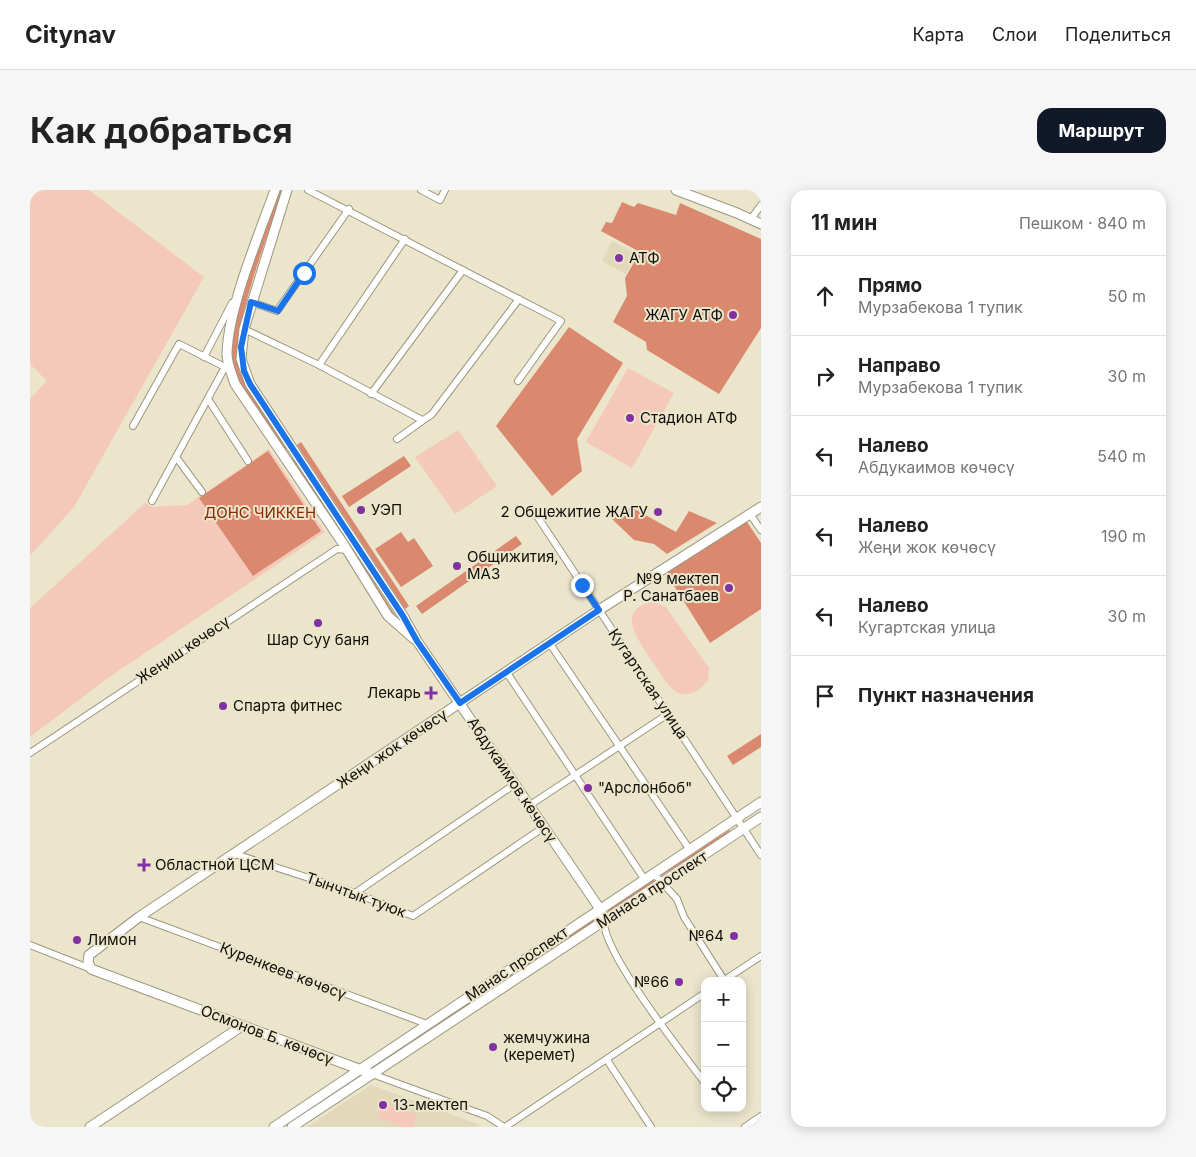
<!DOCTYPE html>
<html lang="ru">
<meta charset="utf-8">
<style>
:root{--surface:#fff;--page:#f6f6f6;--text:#222;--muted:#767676;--line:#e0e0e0;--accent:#111827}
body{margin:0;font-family:Inter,sans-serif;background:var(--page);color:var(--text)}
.controls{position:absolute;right:15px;bottom:15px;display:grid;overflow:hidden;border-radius:10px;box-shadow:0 2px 12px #0003}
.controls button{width:45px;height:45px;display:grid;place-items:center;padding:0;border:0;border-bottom:1px solid var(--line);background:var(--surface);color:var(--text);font:25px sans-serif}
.stop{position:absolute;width:15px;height:15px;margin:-11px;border:4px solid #1a73e8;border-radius:50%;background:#fff}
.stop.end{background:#1a73e8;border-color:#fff;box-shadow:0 1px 5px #0008}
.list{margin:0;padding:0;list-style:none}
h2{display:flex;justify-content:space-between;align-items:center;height:65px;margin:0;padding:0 20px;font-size:21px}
h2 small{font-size:16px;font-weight:400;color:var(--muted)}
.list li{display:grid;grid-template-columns:32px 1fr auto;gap:15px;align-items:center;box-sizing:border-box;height:80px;padding:0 20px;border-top:1px solid var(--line)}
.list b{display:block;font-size:19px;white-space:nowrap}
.list p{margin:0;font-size:16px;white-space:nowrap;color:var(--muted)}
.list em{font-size:16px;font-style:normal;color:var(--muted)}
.icon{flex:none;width:28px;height:28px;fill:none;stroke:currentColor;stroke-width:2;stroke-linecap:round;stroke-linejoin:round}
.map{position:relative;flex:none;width:731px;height:937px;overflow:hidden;border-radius:15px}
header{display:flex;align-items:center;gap:30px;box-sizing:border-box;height:70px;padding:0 25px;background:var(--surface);border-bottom:1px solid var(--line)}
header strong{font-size:24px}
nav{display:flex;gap:28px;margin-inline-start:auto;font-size:18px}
.intro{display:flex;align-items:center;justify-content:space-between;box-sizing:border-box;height:120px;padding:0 30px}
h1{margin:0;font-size:35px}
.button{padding:12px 22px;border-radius:15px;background:var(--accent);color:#fff;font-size:18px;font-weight:700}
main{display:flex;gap:30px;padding:0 30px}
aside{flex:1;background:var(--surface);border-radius:15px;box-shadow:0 2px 12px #0003}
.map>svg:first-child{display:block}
.built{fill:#e1d9b9}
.green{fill:#f5c9ba}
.forest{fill:#da896e}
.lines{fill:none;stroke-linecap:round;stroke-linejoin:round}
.minor-casing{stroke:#9d9780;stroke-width:8}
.major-casing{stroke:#9d9780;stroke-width:11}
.minor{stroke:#fff;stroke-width:6}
.major{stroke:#fff;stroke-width:9}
.route{stroke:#1a73e8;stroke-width:6}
.poi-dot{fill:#8131a1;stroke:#ebe5cc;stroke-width:2}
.labels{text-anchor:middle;stroke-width:4;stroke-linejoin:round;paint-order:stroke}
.poi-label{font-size:15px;fill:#110f07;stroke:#ebe5cc;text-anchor:start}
.park-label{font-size:15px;fill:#882800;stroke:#ebe5cc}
.street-label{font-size:15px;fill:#110f07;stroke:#ebe5cc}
</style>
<header>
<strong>Citynav</strong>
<nav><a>Карта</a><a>Слои</a><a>Поделиться</a></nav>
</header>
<div class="intro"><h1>Как добраться</h1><a class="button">Маршрут</a></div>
<main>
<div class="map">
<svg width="731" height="937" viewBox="0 0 731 937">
<rect width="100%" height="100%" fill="#ebe5cc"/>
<g class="built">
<polygon points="582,51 607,64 596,84 572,71"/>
<polygon points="341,895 450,935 447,937 277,937"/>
</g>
<g class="green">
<polygon points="0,0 59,0 174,87 44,317 0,366 0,209 17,191 0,174"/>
<polygon points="598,178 644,203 602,278 556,252"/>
<polygon points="428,240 467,296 425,324 385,267"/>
<polygon points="239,259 295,342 78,488 0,547 0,418 115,313 121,317 157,315"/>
<path d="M623,412L636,417L679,478L678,491C671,498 663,506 652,504C638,501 630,481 622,471C610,452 583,419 623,412Z"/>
<polygon points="353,912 387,925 383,937 373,937 347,927"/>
</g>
<g class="forest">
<path d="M249,0H253C241,37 198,145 209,180C217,203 243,235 257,257L255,262C239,238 213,208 204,181C192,143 236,40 249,0Z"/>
<polygon points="592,12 604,17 608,13 646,25 650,13 731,49 731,138 689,204 617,160 616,152 583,132 597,106 595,88 610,62 571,41 576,32 582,33"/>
<polygon points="539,137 593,173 547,249 552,281 522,306 466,236"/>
<polygon points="271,252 379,416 375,419 267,255"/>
<polygon points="238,261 291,341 223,386 169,308"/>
<polygon points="374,266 381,276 319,317 312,306"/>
<polygon points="262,268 265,268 365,425 362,425 260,269"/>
<polygon points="601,317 646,342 659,321 687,333 637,364 624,354 604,350 582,329"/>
<polygon points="715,329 731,353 731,419 680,453 636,383"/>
<polygon points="371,342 378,352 384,348 403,376 371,397 345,359"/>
<polygon points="486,346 492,354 392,424 386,416"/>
<polygon points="731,544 731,557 703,575 697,566"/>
<polygon points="699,640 702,642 631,686 632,684"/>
<polygon points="623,689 625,691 624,693 578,722 577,719"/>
<polygon points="564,728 565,732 490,782 487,780"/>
<polygon points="480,784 483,786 419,829 417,827"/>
<polygon points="413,830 415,832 354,871 355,868"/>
</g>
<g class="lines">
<defs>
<g id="minor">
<polyline points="278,0 531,131 488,191"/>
<polyline points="391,0 410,10 415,0"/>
<polyline points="721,29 731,15"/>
<polyline points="221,112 247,121 319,19"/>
<polyline points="214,139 289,175 392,230"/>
<polyline points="174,167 202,113"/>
<polyline points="289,175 375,49"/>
<polyline points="341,204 433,80"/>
<polyline points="178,209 218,271"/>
<polyline points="103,236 149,154 195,177 196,176"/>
<polyline points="367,249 402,224 489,109"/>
<polyline points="146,267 172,302"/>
<polyline points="122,311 195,177"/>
<polyline points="505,323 731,665"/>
<polyline points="720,324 731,340"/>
<polyline points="520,454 660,660"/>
<polyline points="477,483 615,690"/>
<polyline points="0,563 307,359 317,360"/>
<polyline points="500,615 638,524"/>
<polyline points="205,664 325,703 383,726 514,637"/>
<polyline points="624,684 647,709 654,727 694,790"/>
<polyline points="325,703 485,594"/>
<polyline points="109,727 397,834"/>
<path d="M574,731C573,763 653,864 675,893"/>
<polyline points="0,755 61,779"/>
<polyline points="693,791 731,766"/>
<polyline points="577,870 621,937"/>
<polyline points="342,884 457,926 474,937"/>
<polyline points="475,937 675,803"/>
<polyline points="715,937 731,926"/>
</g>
<g id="major">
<path d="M245,0C229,45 198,118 197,164C197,174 202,184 205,194L314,355L358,426L384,449"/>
<polyline points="257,0 214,139 211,169 220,194 373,426 387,451 570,719 574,731"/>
<polyline points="646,0 707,23 731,34"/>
<polyline points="342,884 61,779 58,772 59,765 109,727 569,420 731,317"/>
<polyline points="60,937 212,836"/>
<polyline points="244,937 731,612"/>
<polyline points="262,937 731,627"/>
</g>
</defs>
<use href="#minor" class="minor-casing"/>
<use href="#major" class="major-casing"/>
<use href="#minor" class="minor"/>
<use href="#major" class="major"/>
</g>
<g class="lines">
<polyline class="route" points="274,83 248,121 221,112 211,157 214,181 220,194 373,426 387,451 430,513 569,420 552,395"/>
</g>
<g class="poi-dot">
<circle cx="589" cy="68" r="5"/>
<circle cx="703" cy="125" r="5"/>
<circle cx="600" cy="228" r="5"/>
<circle cx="331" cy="320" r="5"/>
<circle cx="628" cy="322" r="5"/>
<circle cx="427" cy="376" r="5"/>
<circle cx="699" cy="398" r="5"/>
<circle cx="288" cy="433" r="5"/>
<path d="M398.5 495.5h5v5h5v5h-5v5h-5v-5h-5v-5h5z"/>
<circle cx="193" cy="516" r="5"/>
<circle cx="558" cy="598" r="5"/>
<path d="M111.5 667.5h5v5h5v5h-5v5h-5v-5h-5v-5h5z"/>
<circle cx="704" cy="746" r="5"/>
<circle cx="47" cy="750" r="5"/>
<circle cx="649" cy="792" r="5"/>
<circle cx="463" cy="857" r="5"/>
<circle cx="353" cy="915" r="5"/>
</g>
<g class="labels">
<g class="poi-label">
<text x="599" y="73">АТФ</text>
<text x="693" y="130" text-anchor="end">ЖАГУ АТФ</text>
<text x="610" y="233">Стадион АТФ</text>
<text x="341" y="325">УЭП</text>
<text x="618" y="327" text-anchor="end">2 Общежитие ЖАГУ</text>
<text x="437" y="372">Общижития,<tspan x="437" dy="17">МАЗ</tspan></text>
<text x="689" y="394" text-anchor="end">№9 мектеп<tspan x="689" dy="17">Р. Санатбаев</tspan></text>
<text x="288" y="455" text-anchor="middle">Шар Суу баня</text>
<text x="391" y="508" text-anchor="end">Лекарь</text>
<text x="203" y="521">Спарта фитнес</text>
<text x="568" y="603">"Арслонбоб"</text>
<text x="125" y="680">Областной ЦСМ</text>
<text x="694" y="751" text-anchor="end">№64</text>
<text x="57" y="755">Лимон</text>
<text x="639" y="797" text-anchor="end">№66</text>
<text x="473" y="853">жемчужина<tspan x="473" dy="17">(керемет)</tspan></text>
<text x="363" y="920">13-мектеп</text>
</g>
<g class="park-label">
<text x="230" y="328">ДОНС ЧИККЕН</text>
</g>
<g class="street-label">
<text transform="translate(153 460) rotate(-34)" y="5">Жеңиш көчөсү</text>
<text transform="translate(618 494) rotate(56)" y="5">Кугартская улица</text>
<text transform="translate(362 559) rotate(-34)" y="5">Жеңи жок көчөсү</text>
<text transform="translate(482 590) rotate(56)" y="5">Абдукаимов көчөсү</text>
<text transform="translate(622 700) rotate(-33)" y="5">Манаса проспект</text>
<text transform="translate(326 705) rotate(20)" y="5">Тынчтык туюк</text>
<text transform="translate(487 774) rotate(-34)" y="5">Манас проспект</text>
<text transform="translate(253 781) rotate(21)" y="5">Куренкеев көчөсү</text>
<text transform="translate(237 845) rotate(21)" y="5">Осмонов Б. көчөсү</text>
</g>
</g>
</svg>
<div class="controls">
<button>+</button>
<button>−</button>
<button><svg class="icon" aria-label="locate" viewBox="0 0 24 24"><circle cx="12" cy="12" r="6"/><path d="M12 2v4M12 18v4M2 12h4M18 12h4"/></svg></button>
</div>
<div class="stop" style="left:274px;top:83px"></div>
<div class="stop end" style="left:552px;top:395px"></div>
</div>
<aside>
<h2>11 мин<small>Пешком · 840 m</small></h2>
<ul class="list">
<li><svg class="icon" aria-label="ahead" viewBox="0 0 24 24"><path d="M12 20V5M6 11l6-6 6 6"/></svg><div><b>Прямо</b><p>Мурзабекова 1 тупик</p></div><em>50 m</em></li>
<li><svg class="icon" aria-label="right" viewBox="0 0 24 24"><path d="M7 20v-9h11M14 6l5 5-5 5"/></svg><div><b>Направо</b><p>Мурзабекова 1 тупик</p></div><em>30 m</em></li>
<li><svg class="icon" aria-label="left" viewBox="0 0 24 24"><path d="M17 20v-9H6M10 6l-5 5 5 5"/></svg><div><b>Налево</b><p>Абдукаимов көчөсү</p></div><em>540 m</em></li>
<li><svg class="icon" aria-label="left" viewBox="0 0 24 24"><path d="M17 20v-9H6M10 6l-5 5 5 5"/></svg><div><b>Налево</b><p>Жеңи жок көчөсү</p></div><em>190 m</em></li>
<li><svg class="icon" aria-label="left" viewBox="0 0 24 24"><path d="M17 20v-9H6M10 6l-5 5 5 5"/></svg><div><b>Налево</b><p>Кугартская улица</p></div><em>30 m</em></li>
<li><svg class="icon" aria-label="arrive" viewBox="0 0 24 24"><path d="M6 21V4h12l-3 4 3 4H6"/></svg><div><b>Пункт назначения</b></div></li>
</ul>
</aside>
</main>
